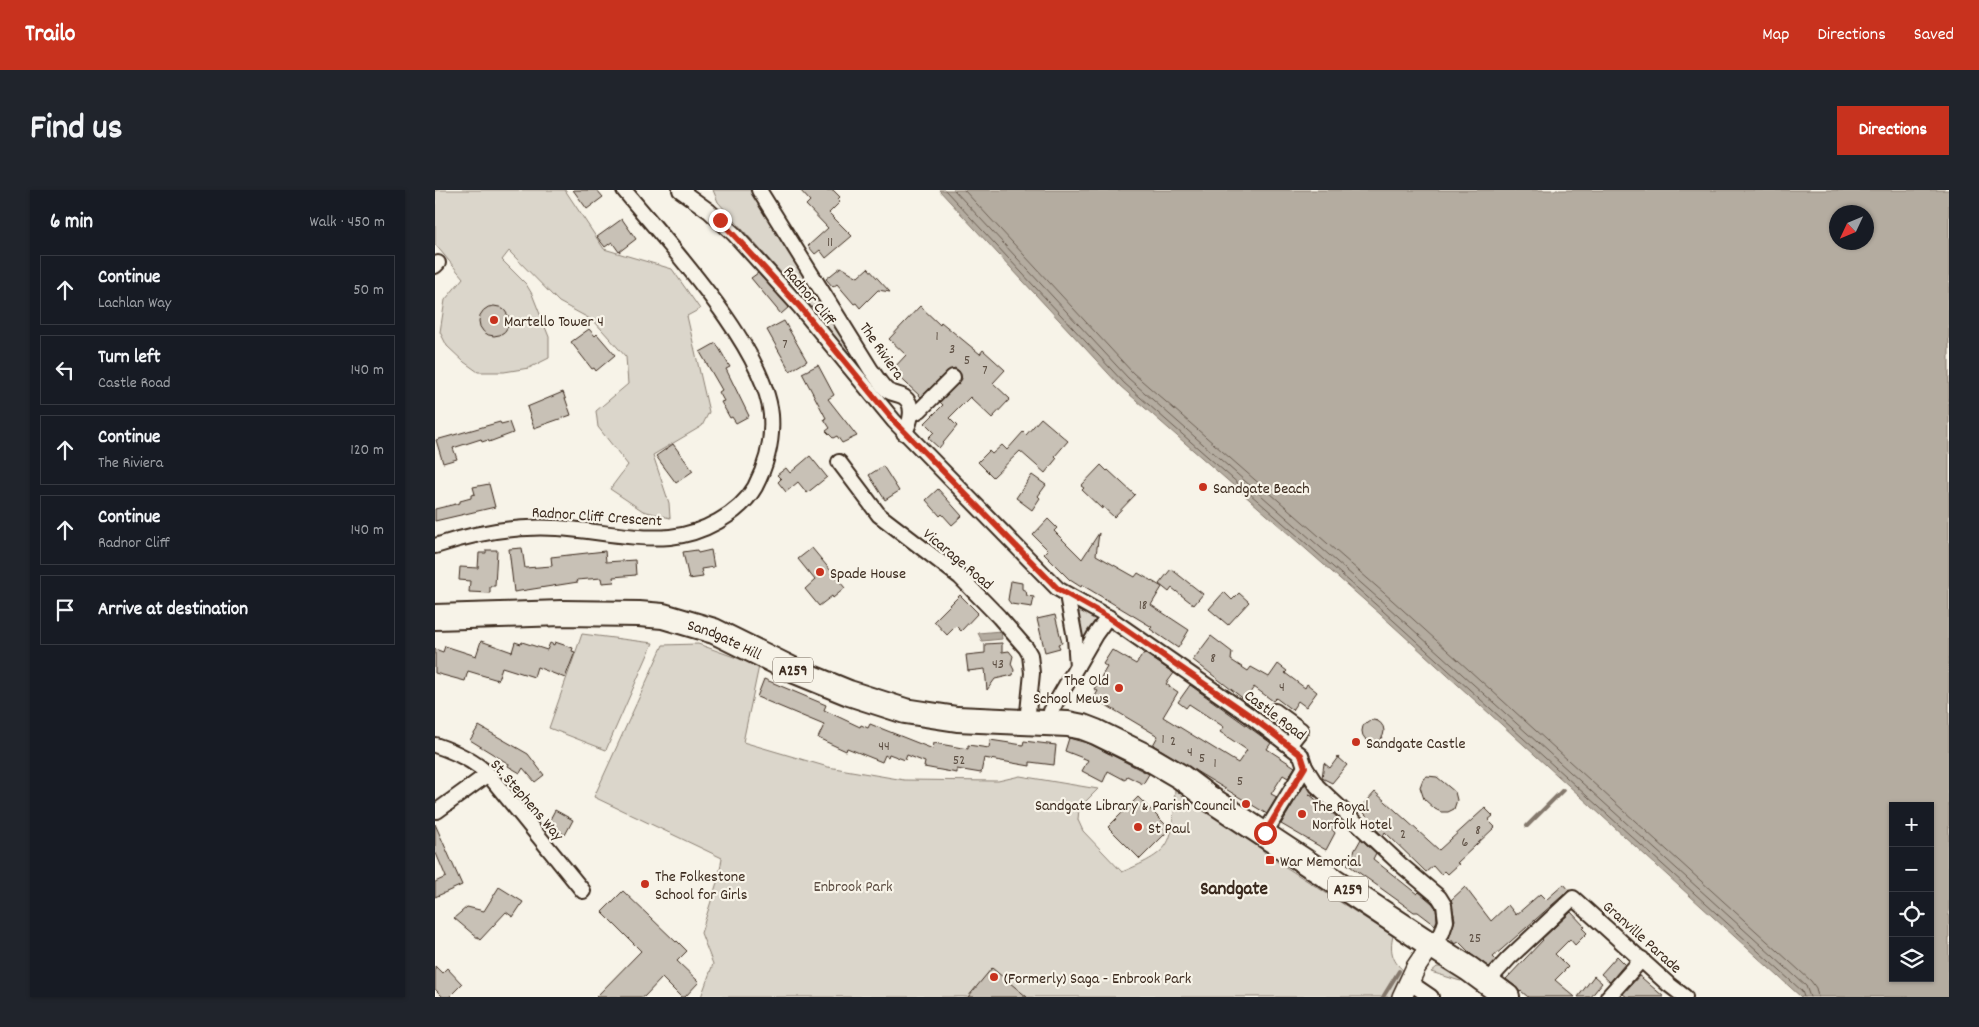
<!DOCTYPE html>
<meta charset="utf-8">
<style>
:root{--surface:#171b24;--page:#20242c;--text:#f1f3f6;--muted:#9ea1a6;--line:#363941;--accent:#c8321e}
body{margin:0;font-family:Dekko,sans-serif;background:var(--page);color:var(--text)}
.controls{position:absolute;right:15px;bottom:15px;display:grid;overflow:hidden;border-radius:0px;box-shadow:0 1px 4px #0004}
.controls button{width:45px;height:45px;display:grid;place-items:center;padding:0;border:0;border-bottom:1px solid var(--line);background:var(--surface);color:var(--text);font:25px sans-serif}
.compass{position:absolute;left:1394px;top:15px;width:45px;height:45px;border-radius:50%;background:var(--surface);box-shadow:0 1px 4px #0004;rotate:226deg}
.stop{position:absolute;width:15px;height:15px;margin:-11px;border:4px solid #c8321e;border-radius:50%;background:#fff}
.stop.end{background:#c8321e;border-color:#fff;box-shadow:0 1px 5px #0008}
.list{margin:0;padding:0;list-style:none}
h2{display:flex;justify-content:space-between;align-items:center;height:65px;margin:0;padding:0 20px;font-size:21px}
h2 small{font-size:16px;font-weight:400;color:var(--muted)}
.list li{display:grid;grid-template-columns:32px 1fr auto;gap:15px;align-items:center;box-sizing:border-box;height:70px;margin:0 10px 10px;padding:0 10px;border:1px solid var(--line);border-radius:0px}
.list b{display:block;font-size:19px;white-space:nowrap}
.list p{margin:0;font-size:16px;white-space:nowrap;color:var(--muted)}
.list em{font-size:16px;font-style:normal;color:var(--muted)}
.icon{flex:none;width:28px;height:28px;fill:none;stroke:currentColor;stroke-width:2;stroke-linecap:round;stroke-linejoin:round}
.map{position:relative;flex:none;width:1514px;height:807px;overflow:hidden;border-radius:0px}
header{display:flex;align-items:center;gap:30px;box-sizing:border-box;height:70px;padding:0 25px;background:var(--accent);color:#fff}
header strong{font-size:24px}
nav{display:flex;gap:28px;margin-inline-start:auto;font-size:18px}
.intro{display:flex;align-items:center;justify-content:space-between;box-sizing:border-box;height:120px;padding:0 30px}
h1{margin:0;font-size:35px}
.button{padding:12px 22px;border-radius:0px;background:var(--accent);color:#fff;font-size:18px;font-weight:700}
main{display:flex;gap:30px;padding:0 30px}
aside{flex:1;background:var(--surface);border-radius:0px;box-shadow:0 1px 4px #0004}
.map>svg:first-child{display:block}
.green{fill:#dbd6cb;stroke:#8b8074}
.water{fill:#b4aca0;stroke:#84786c;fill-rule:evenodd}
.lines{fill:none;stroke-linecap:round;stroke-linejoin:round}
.shore{stroke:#6b5e52;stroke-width:1}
.stream{stroke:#84786c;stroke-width:4}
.building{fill:#c8c1b6;stroke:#3b2a1e}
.street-casing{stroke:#3b2a1e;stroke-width:18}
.secondary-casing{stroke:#3b2a1e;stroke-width:22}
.highway-casing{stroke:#3b2a1e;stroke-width:28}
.street{stroke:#f7f3e8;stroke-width:14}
.secondary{stroke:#f7f3e8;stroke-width:19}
.highway{stroke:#f7f3e8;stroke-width:24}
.route{stroke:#c8321e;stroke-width:6}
.poi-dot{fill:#c8321e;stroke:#f7f3e8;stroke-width:2}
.labels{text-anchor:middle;stroke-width:4.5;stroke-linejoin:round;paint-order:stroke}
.number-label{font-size:14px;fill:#5e5044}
.shield{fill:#f7f3e8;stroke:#73665b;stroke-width:1}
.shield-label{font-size:15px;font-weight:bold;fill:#3b2a1e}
.street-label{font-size:16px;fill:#3b2a1e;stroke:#f7f3e8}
.poi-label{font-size:16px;fill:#3b2a1e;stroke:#f7f3e8;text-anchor:start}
.park-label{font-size:16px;fill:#5b4c41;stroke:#f7f3e8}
.quarter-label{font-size:19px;font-weight:bold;fill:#3b2a1e;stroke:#f7f3e8}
</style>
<header>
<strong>Trailo</strong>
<nav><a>Map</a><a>Directions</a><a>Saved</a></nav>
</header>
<div class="intro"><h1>Find us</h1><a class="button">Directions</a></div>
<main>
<aside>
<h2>6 min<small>Walk · 450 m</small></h2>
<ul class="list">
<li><svg class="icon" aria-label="ahead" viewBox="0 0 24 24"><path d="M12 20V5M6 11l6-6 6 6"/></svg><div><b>Continue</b><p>Lachlan Way</p></div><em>50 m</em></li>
<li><svg class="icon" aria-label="left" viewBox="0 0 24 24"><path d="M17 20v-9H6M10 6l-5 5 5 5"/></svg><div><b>Turn left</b><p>Castle Road</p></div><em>140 m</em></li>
<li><svg class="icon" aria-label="ahead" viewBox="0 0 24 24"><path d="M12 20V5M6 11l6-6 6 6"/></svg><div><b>Continue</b><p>The Riviera</p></div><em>120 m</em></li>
<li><svg class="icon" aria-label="ahead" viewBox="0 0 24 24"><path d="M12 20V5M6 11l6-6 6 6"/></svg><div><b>Continue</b><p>Radnor Cliff</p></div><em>140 m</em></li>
<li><svg class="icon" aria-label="arrive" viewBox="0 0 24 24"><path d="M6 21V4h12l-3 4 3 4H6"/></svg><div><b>Arrive at destination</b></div></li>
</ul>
</aside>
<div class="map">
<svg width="1514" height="807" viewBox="0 0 1514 807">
<rect width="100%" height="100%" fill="#f7f3e8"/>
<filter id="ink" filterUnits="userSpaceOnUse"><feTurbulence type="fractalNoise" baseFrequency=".02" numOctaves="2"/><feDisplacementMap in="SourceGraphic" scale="10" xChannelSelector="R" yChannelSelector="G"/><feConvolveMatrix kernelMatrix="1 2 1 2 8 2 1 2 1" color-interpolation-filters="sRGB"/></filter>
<g filter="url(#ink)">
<g class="green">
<polygon points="0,0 130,0 169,59 237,79 265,119 252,126 274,222 267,236 218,265 234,313 235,328 208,321 175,299 193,275 163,237 161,221 193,194 191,167 159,131 124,112 74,61 67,70 91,94 97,104 114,147 114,168 94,178 69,182 43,182 29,172 12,156 5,142 10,110 28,88 0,54"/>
<polygon points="278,0 315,0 451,207 449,209 444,204 381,122 283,12"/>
<polygon points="647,421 660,428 662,432 648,453 646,436 642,424"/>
<polygon points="147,444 218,453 171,560 114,538"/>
<path d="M263,454L324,476L308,552L393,577L469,590L563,591L585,586L663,599L644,618L643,630L648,641L687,682C740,660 737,654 740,599L810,641L832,665L958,746C954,762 958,772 970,782L961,801L955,807H266L278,774L266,743L284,686L287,668L159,607L228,455Z"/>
<polygon points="1002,777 1011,777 1028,789 1026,791 1022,790 996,782"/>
</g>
<g class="water">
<path d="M504,0H1514V807H1366L945,424L685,196ZM1402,22H1432V52H1402ZM1458,616H1495V788H1458Z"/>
<polygon points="566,441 567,449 547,451 543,443"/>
</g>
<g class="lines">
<g class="shore">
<polyline points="510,0 689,193 948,421 1367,801 1369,807"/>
<polyline points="519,0 693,188 952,416 1371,796 1375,807"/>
<polyline points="529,0 698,183 957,410 1376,791 1381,798 1383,807"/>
</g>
<g class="stream">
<polyline points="1092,636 1128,600"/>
<polyline points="948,807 964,781"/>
</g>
</g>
<g class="building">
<polygon points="138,0 162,0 168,7 152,19"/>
<polygon points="365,0 398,0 405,7 403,9 405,12 394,23 417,46 391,68 385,60 380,64 373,56 393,38 371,15 375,11"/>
<polygon points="187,29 201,49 184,62 177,52 170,57 162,47"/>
<polygon points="406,77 423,87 433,78 455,102 443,100 425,118 421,113 419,114 402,94 398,97 391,89"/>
<polygon points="323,83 354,117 346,124 316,88"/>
<polygon points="485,116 505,135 506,132 545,164 548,160 570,180 558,193 575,209 557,228 535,207 514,228 522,236 504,258 493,248 499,242 490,233 508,215 505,212 524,193 527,189 524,181 520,178 512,181 486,207 457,180 471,165 454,149"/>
<circle cx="59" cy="131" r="15"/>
<polygon points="349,131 372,171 355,181 332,140"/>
<polygon points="154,139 160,146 162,144 180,165 161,181 159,178 157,179 136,152"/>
<polygon points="281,153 295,177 291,179 314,226 301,233 297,227 295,228 286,212 289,211 284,202 287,200 265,162"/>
<polygon points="383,175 399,205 393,209 422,246 407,253 402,246 398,248 391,241 395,238 389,229 391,228 367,183"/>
<polygon points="128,202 136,225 99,238 92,217"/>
<polygon points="606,228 633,251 620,266 622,268 610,283 585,261 558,287 543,272 554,261 557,264 567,255 572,260 588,242 591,245"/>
<polygon points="65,232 66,234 74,232 78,243 54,252 53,250 47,252 46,249 18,258 22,269 8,273 1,250"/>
<polygon points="238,254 258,281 241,293 221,266"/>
<polygon points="375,266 392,287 372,303 363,292 351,302 343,292 346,289 342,285 351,278 355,283"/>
<polygon points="666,275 672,281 673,280 700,305 679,327 667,316 667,319 647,300 649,298 646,296"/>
<polygon points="448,276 464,301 450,310 434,285"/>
<polygon points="597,285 611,295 603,306 605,308 597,320 581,308"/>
<polygon points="54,294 60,317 0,331 0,319 25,313 25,311 36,308 36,305 40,304 38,297"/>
<polygon points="503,299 527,326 517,335 507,324 505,326 491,310"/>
<polygon points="613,329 622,338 619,341 647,369 664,343 661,365 700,387 703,383 727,397 716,415 754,440 743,458 715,439 717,437 647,395 646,397 635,390 609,364 613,360 598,345"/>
<polygon points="87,358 90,378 117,376 116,367 170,361 171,372 200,370 201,385 178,387 179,392 167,393 166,388 142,390 143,392 79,402 74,359"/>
<polygon points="377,358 410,398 398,408 397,406 384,416 370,399 380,390 363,369"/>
<polygon points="51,360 62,360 60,396 55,396 55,403 34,402 35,391 24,390 25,377 43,378 44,363 51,363"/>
<polygon points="262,360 263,363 276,360 279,377 266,379 268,387 254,389 248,362"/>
<polygon points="736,379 768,404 759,415 737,398 734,402 724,394"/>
<polygon points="576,391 587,393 587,399 591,401 592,406 599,407 597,417 576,414 573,410"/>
<polygon points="789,402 797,410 804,403 814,412 793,435 774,419"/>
<polygon points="525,405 543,423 526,441 521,436 512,445 499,431"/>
<polygon points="620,425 627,453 623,454 625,458 610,462 602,429"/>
<polygon points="776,446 797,462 796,470 813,481 816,477 834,487 843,474 852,481 850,483 870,498 872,494 882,502 871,517 863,511 857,520 841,508 838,511 819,497 810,510 758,470"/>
<polygon points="46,451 77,462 80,452 86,454 87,452 112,460 115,453 119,455 120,452 138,458 137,461 140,462 130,488 102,477 99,487 67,477 63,490 33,481 30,491 0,483 0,459 8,462 10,456 41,466"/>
<polygon points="567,453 567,462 574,461 578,466 576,474 579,480 578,485 560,489 552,500 550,479 533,481 531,465 550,463 550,454"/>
<polygon points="677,460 701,474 709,463 739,483 731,494 743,502 728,527 803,573 812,560 785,542 789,537 754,514 751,518 743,512 755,495 836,553 832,559 860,577 853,588 848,585 836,604 842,607 832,624 718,555 723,546 659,508 663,501 659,499 672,477 668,474"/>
<polygon points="329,489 391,515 389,520 425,537 426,535 433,538 435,534 498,559 499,553 533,559 533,555 554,558 555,550 588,555 589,551 621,555 619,575 595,572 595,576 549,568 546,583 522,579 522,583 489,577 490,572 472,565 470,570 454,564 453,567 450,565 447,572 412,558 411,561 383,548 389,535 322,507"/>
<circle cx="938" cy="541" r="11"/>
<polygon points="44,536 93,564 109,585 100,592 88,578 85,583 73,576 74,574 35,550"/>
<polygon points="634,548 655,554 714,584 708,594 692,586 690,590 673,581 668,592 647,581 653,570 630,561"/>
<polygon points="903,567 912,575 897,593 887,588 889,573 895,578"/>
<polygon points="992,586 1002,587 1020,602 1022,610 1019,619 1013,622 1006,622 1000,619 989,609 985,597 988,589"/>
<polygon points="870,594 881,607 874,604 902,627 897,639 900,643 891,660 846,634"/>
<polygon points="940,602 1004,660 1050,618 1058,626 1053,630 1060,637 1022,673 1024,674 1013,684 1010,681 1006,685 998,676 991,682 950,642 948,646 934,633 936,630 925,619"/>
<polygon points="703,607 735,639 705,669 673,637"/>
<polygon points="120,620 138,630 130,645 112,635"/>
<polygon points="0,634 27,695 0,707 0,692 11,687 0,661"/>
<polygon points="926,649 941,663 938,669 982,704 984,702 997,713 1001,718 1002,730 1000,735 983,722 979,722 912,674"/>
<polygon points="1129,694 1134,700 1058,767 1061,770 1054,777 1037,765 1024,752 1020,754 1014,747 1020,730 1016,710 1030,697 1056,731 1073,715 1081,725 1105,704 1111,710"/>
<polygon points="64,697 88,712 78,727 71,722 45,750 19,728 32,717 49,721"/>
<polygon points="188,701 241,752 242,751 252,761 242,771 264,792 250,807 246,807 227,788 209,807 161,807 206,761 167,722"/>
<polygon points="1136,722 1150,737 1148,739 1152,743 1140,755 1135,749 1120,764 1133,777 1120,790 1140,807 1093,807 1086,801 1085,802 1080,796 1071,789 1108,750 1107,749"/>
<polygon points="1182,766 1190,774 1175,792 1166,784"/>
<polygon points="0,776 7,783 12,778 27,794 14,807 8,807 0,799"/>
<polygon points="557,778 592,807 533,807"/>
<polygon points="1159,786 1167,793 1156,807 1143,807"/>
<polygon points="1204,786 1207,788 1229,807 1192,807 1188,804"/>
</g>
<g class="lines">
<defs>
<g id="street">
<polyline points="245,0 274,21 299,44 365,117 459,231 623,399 673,427 814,525 866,565 870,577 882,596 965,674 1004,707 1009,715 1011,731 1007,743 996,755"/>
<path d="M324,0L436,180C441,186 447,197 453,201C458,204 464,204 469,207C480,215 476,233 469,243"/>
<polyline points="0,76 3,73"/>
<polyline points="476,225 485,220 518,187"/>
<polyline points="404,272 444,325 525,387 564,427 591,458 595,465 597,483 592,532"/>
<path d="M0,356C40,343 80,335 122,338C159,340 197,350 235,347C266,344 304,325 320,297C332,274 338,251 336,225C330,157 232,53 189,0"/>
<polyline points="632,405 640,448 642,476"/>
<polyline points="840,521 866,540 854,555"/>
<polyline points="615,533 616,521 660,445 673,427"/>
<path d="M0,555C18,561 39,571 53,584L148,701"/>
<polyline points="2,621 53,584"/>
<polyline points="830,643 870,577"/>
<polyline points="974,792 996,807"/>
<polyline points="1052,792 1074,768 1138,708 1233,794 1250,807"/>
<polyline points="1173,807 1207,769"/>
</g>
<polyline id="secondary" points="967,807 981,777 996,755"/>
<g id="highway">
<path id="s1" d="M0,427L127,423L204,424L228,426L279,441L360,481L414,503L470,521L522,529L633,534L648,537L661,542L712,567L746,587L774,608L996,755L1034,779L1072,807"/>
</g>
</defs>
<use href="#street" class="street-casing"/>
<use href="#secondary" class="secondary-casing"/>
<use href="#highway" class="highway-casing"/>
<use href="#street" class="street"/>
<use href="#secondary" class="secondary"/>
<use href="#highway" class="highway"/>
</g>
</g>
<g class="lines" filter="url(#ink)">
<polyline class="route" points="285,30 365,117 459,231 623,399 673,427 814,525 866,565 870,577 830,643"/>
</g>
<g class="poi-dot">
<circle cx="59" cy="130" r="5"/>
<circle cx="768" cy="297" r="5"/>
<circle cx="385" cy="382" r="5"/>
<circle cx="684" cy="498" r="5"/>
<circle cx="921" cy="552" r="5"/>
<circle cx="811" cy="614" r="5"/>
<circle cx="867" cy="624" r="5"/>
<circle cx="703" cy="637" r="5"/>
<rect x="830" y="665" width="10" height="10" rx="2.5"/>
<circle cx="210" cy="694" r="5"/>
<circle cx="559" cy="787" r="5"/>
</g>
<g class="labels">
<g class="number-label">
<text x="395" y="56">11</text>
<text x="502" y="150">1</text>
<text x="350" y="158">7</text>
<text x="517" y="163">3</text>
<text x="532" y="174">5</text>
<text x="550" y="184">7</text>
<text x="708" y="419">18</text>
<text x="778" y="472">8</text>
<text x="563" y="478">43</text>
<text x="847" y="501">4</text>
<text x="728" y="553">1</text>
<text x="738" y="555">2</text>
<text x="449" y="560">44</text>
<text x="755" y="566">4</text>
<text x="767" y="572">5</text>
<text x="524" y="574">52</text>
<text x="780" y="577">1</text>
<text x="805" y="595">5</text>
<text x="1043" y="644">8</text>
<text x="968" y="648">2</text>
<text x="1030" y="656">6</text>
<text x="1040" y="752">25</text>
</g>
<g class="shield">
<rect x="338" y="467.5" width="40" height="25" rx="4"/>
<rect x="893" y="686.5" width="40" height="25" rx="4"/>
</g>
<g class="shield-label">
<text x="358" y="485">A259</text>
<text x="913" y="704">A259</text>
</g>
<g class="street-label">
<text transform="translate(376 105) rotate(50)" y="6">Radnor Cliff</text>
<text transform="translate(448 160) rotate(55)" y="6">The Riviera</text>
<text transform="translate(162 325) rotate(4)" y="6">Radnor Cliff Crescent</text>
<text transform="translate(524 368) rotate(40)" y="6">Vicarage Road</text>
<text dy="6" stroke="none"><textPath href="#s1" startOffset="294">Sandgate Hill</textPath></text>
<text transform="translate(841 524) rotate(37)" y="6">Castle Road</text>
<text transform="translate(93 609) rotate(49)" y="6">St. Stephens Way</text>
<text transform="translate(1208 746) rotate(42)" y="6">Granville Parade</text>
</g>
<g class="poi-label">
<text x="69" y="136">Martello Tower 4</text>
<text x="778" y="303">Sandgate Beach</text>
<text x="395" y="388">Spade House</text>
<text x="674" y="495" text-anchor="end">The Old<tspan x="674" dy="18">School Mews</tspan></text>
<text x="931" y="558">Sandgate Castle</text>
<text x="801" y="620" text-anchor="end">Sandgate Library &amp; Parish Council</text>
<text x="877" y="621">The Royal<tspan x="877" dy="18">Norfolk Hotel</tspan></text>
<text x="713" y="643">St Paul</text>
<text x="845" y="676">War Memorial</text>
<text x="220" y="691">The Folkestone<tspan x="220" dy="18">School for Girls</tspan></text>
<text x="569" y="793">(Formerly) Saga - Enbrook Park</text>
</g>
<g class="park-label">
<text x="418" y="701">Enbrook Park</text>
</g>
<g class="quarter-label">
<text x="799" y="704">Sandgate</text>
</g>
</g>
</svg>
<div class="controls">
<button>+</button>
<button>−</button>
<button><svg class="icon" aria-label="locate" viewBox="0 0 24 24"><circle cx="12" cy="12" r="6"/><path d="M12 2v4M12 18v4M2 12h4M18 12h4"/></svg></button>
<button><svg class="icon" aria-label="layers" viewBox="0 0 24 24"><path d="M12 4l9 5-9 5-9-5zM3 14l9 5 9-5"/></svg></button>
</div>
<svg class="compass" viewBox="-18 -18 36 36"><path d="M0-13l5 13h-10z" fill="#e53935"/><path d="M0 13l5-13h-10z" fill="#9ea1a6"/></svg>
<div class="stop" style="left:830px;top:643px"></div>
<div class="stop end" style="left:285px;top:30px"></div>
</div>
</main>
